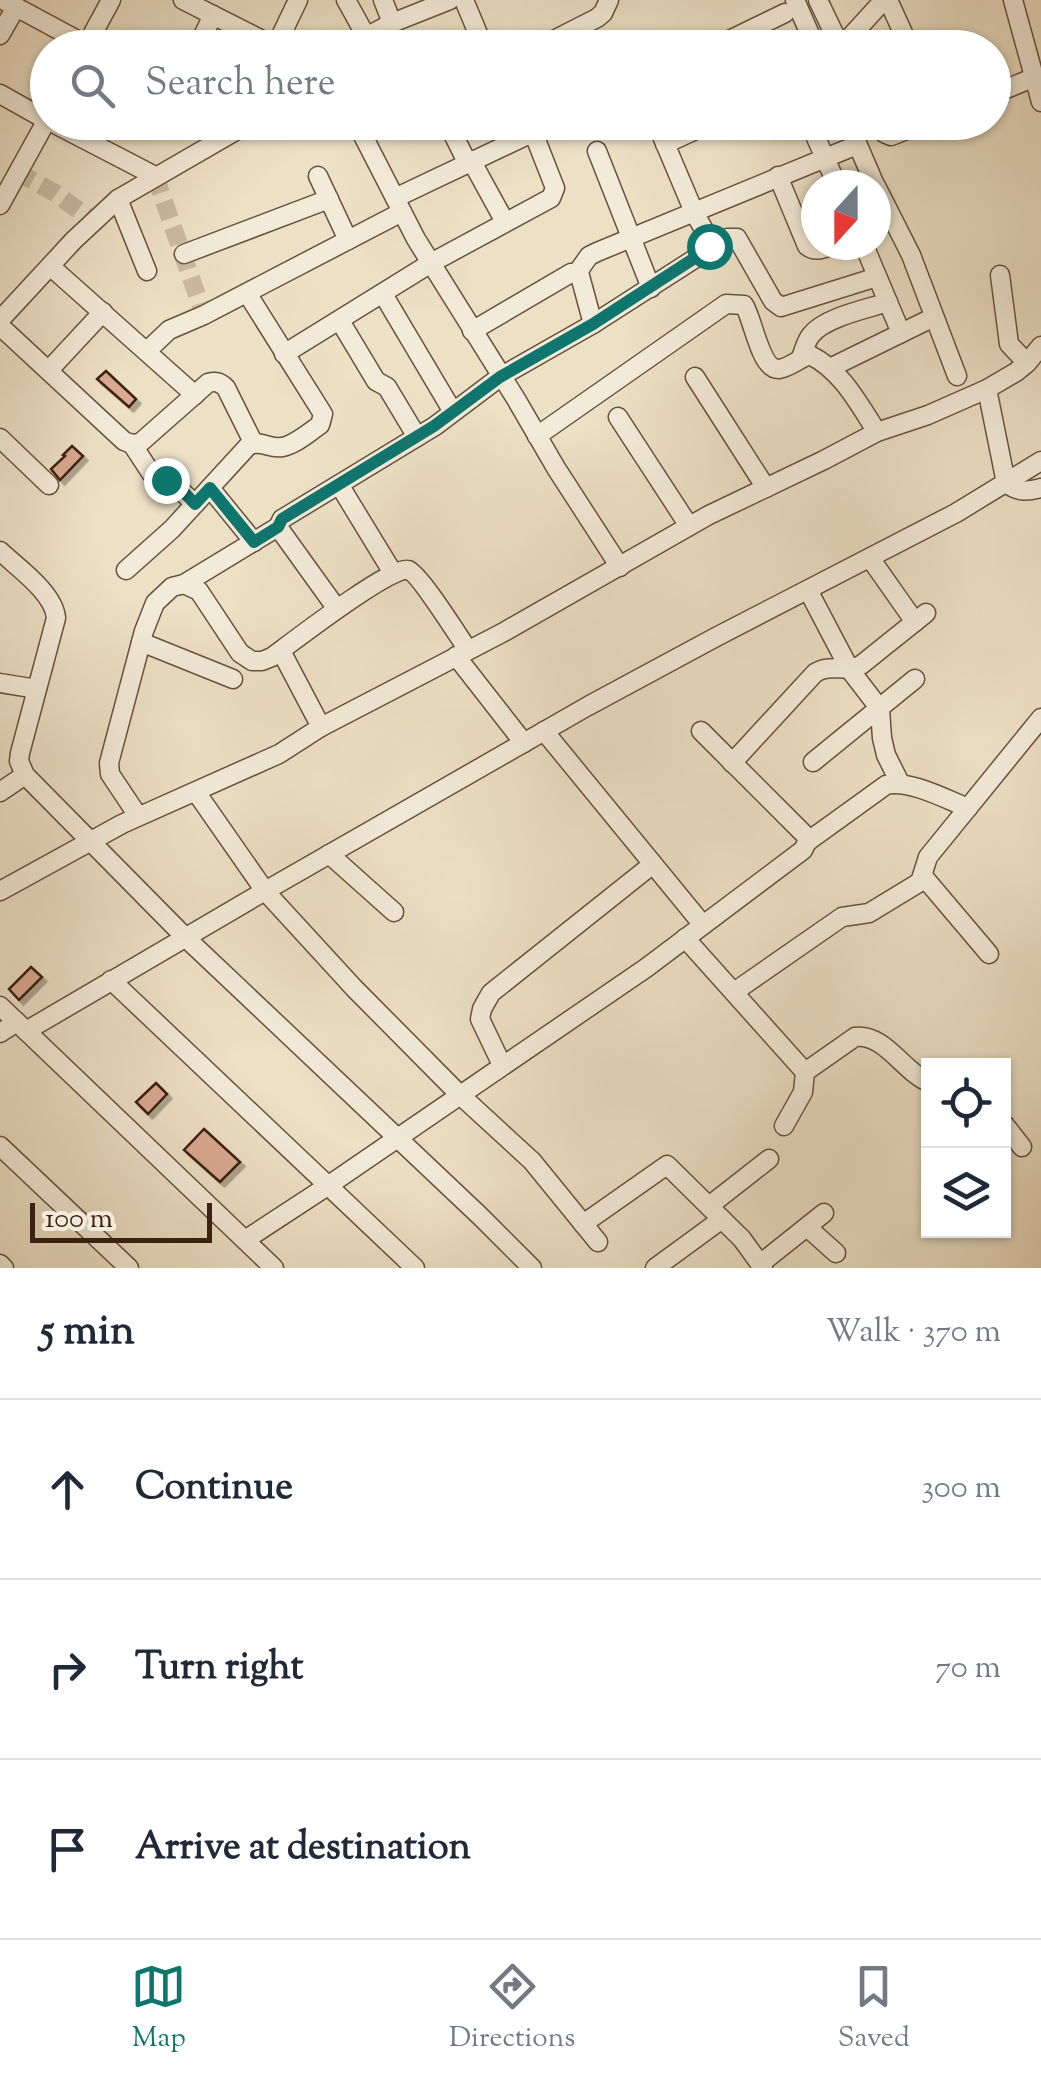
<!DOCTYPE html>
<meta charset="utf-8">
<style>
:root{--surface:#fff;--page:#f2f2f3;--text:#1f2937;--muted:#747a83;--line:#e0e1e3;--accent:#0f766e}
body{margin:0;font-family:"Sorts Mill Goudy",serif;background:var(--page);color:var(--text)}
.controls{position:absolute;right:30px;bottom:30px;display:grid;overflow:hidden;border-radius:0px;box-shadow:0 2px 8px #0004}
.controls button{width:90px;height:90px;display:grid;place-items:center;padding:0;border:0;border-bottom:2px solid var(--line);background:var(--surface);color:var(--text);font:50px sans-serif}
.compass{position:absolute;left:801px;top:170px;width:90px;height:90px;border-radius:50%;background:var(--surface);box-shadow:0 2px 8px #0004;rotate:201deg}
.scale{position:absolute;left:30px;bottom:25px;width:182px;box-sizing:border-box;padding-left:10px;border:5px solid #3c2311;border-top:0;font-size:28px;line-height:35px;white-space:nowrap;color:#3c2311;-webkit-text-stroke:8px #f3ebd9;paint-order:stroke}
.stop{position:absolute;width:30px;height:30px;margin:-22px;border:8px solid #0f766e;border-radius:50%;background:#fff}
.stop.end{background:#0f766e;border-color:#fff;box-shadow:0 2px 10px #0008}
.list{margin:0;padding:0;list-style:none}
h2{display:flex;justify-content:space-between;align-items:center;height:130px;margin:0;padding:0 40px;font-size:42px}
h2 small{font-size:32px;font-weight:400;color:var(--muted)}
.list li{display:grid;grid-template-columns:65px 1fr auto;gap:30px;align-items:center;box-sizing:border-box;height:180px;padding:0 40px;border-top:2px solid var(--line)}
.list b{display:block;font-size:38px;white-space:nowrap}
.list em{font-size:32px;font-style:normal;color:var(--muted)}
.icon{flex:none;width:55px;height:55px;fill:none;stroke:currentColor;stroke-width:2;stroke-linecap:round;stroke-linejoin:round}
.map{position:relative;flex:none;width:1041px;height:1268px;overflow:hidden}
.search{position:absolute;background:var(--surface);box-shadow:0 2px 8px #0004;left:30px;right:30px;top:30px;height:110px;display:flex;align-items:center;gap:25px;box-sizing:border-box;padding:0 35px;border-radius:55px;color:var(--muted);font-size:38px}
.sheet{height:670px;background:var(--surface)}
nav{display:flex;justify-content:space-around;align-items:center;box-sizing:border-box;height:140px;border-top:2px solid var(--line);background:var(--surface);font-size:28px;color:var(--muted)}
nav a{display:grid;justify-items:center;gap:5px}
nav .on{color:var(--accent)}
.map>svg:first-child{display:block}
.building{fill:#d9aa91;stroke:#3c2311;stroke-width:2.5;filter:url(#shadow)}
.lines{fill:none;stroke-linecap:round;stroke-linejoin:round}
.minor-tunnel{stroke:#c9baa1;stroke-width:18;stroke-dasharray:18 9;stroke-linecap:butt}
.minor-casing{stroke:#68523e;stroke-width:21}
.minor{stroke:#f3ebd9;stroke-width:18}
.route{stroke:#0f766e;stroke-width:12}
</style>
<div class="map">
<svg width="1041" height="1268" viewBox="0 0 1041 1268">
<defs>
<filter id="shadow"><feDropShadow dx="4.5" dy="4.5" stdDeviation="0" flood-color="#0004"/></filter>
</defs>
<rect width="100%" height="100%" fill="#ece0c5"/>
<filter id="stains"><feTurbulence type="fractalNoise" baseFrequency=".002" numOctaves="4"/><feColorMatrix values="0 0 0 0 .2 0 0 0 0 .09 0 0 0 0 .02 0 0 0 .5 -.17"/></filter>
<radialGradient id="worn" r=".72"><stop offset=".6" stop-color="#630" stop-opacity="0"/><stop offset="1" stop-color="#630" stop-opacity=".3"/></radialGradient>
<g class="building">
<polygon points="106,371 136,399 129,407 97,379"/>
<polygon points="72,446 83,456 60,480 51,469 65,456 63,455"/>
<polygon points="31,967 42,977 19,1000 9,989"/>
<polygon points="156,1083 167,1094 148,1114 136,1102"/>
<polygon points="204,1129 240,1162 220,1182 184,1150"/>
</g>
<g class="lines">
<g class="minor-tunnel">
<polyline points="17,172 55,193 93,221"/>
<polyline points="155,176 204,315"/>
</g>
<defs>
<g id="minor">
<polyline points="3,0 92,48"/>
<polyline points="183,0 278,48"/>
<polyline points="346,0 366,36"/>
<polyline points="383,0 392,23"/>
<polyline points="464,0 484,48"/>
<polyline points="795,0 816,48"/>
<polyline points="818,0 841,48"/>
<polyline points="888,0 910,48"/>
<polyline points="1013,0 1041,102"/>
<polyline points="0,35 16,7"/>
<polyline points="276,46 298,0"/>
<polyline points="841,47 884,0"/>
<polyline points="85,48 111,0"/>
<polyline points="197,48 213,15"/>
<polyline points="346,48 392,23 450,0"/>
<polyline points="538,48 597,18 603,13 609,0"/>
<polyline points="713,48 785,13"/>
<polyline points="0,94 48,121"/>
<polyline points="994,94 1035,77"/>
<polyline points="51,122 155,176"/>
<polyline points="356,122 416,239 516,399 556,468 620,567"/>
<polyline points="447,122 467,162"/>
<polyline points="656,122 694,212 709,239 707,250"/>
<polyline points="809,122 837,185"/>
<polyline points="848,122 875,185"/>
<polyline points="878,122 884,133 891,136 927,122"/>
<polyline points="665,144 713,122"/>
<polyline points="597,151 651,288"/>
<polyline points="471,160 505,222"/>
<polyline points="318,176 348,240"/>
<path d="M778,176L807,246C816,253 824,248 833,245"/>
<polyline points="876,186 911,255 957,376"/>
<polyline points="395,198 555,122"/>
<polyline points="118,199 147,271"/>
<polyline points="0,205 48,118"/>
<polyline points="864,245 901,333"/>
<polyline points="184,254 329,199"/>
<polyline points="50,266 195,395"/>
<polyline points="577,273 589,256 597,252 857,145"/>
<polyline points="1000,275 1009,344 1027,363"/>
<polyline points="383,294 453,412"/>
<polyline points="0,320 74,240 118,199 251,122"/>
<polyline points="340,321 376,381 387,387 417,437"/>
<path d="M0,326L124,441L132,444L140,443L208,383C216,381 220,382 226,388L253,442"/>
<polyline points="472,331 571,273 577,273 580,276 593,324"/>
<polyline points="147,351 169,330 204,315 402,212"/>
<polyline points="284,354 431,263 551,198 555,188 533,132"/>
<path d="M801,358C804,350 806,341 811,335C825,317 867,309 888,302"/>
<polyline points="830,368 934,317"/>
<polyline points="49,370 103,312"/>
<polyline points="695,377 766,488"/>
<path d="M987,389L1006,483C1018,492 1026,492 1041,488"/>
<polyline points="618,417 689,526"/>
<path d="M537,436L726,304L744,305C753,318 760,370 779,369C789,368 800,358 810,355C842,371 858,403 877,432"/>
<polyline points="0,438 49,485"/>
<polyline points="132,444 151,473 173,483 195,504"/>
<polyline points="340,486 393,573"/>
<polyline points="210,488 254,542"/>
<path d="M0,551C18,568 54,593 56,618L20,753L19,761L25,775L186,938L480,1216L532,1268"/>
<polyline points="870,558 915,622"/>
<path d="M126,570L172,529L249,445C262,440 269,449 282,447C295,445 309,432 320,425L323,414L247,293"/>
<polyline points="184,584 278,527"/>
<polyline points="808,590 850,670 880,709 882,738 886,755 900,783"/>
<polyline points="337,609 278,527 282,519 435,426 500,377 593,324 727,238 737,238 773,301 781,307 877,277"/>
<polyline points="141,642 233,679"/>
<polyline points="281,651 321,727"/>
<polyline points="456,656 524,743"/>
<polyline points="0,683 37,689"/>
<polyline points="544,731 703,925"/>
<polyline points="813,762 915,679"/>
<path d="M732,763L815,673C830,663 845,673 861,665L926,613"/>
<polyline points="0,792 25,775"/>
<polyline points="196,792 265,891 354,988 459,1094 532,1161 598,1242"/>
<path d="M138,816L110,774L109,763L144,631L155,603L172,587L184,584L199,591L240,653L252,661H262L272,657C291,643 392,565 408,570C419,573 459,637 468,650"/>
<path d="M807,842L886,785C908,779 946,799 968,808"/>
<polyline points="329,854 394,912"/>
<polyline points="923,876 989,954"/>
<polyline points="0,891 122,824 279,754 321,727 502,633 709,515 824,460 877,432 928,415 987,389 1016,372 1027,363 1041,346"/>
<polyline points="685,938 805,1072 803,1092 784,1126"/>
<polyline points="111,980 415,1268"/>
<polyline points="734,992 842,917 869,913 920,882 928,857 1041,718"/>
<polyline points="0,1006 274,1268"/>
<polyline points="26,1031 265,891 588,706 716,637 956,513 1041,461"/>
<polyline points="0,1033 17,1022"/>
<polyline points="502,1065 480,1019 482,1009 491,993 653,864"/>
<path d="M805,1072L855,1037C884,1033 903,1071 928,1082"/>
<polyline points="1004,1124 1022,1147"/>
<polyline points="0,1146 129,1268"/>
<polyline points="709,1206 769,1159"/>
<polyline points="583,1224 667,1165 742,1239 763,1268"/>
<polyline points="807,1227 836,1253"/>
<polyline points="245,1240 329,1185 646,968 803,850 807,842 806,836 701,731"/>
<polyline points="0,1264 4,1268"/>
<polyline points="760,1264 824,1213"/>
<polyline points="655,1268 722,1219"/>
</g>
</defs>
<use href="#minor" class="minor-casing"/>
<use href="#minor" class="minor"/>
</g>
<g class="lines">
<polyline class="route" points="166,480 179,487 195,504 210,488 254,542 278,527 282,519 434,426 500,377 593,324 707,250 709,246"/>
</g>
<rect width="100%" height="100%" filter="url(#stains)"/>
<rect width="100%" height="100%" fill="url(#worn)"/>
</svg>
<div class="controls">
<button><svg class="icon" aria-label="locate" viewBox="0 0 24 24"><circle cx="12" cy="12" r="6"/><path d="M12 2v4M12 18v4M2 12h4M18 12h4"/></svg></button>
<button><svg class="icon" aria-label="layers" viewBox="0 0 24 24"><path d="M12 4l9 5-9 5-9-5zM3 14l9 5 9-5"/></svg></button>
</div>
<svg class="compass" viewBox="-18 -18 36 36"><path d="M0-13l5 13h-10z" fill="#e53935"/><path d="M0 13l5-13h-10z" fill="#747a83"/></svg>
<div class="scale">100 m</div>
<div class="stop" style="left:709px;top:246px"></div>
<div class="stop end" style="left:166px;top:480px"></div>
<div class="search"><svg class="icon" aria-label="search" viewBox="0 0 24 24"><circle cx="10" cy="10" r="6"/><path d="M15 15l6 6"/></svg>Search here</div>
</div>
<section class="sheet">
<h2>5 min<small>Walk · 370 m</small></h2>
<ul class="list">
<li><svg class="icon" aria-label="ahead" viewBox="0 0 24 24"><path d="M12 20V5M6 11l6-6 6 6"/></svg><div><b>Continue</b></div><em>300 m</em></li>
<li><svg class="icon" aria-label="right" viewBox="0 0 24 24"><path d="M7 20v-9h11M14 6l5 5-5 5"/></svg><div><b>Turn right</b></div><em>70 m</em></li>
<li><svg class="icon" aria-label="arrive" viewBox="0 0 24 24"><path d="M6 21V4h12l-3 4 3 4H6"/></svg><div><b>Arrive at destination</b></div></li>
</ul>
</section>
<nav>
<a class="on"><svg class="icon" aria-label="map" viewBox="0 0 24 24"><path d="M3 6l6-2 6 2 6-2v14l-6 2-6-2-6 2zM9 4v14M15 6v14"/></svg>Map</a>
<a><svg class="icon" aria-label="directions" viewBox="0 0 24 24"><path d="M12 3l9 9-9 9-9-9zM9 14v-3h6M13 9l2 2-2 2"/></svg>Directions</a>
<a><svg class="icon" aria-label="saved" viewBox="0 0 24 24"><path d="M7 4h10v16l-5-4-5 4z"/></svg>Saved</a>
</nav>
